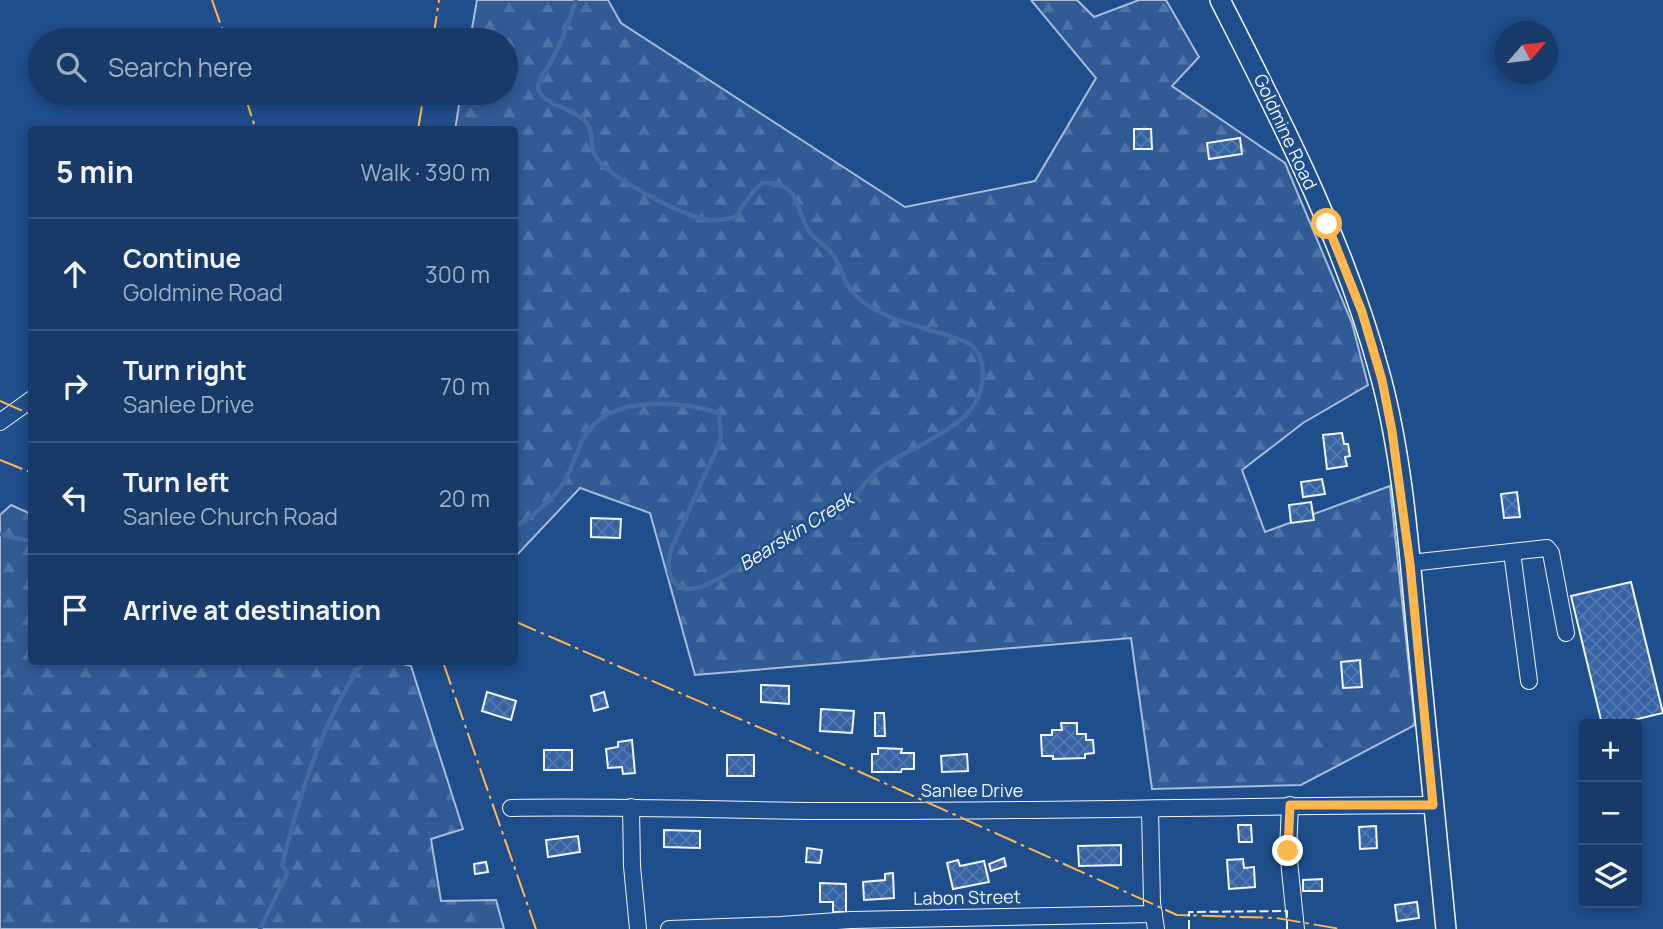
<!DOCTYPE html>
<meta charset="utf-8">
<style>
:root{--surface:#173a69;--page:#20416f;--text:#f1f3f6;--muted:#9eadc0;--line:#36547d}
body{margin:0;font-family:Manrope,sans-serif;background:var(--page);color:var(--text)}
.controls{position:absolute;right:21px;bottom:21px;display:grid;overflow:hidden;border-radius:7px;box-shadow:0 4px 10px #0003}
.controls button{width:63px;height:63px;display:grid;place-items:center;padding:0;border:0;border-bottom:2px solid var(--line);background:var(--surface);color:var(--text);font:35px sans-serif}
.compass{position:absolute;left:1495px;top:21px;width:63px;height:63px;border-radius:50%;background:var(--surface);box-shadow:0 4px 10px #0003;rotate:62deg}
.stop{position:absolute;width:21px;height:21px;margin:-16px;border:5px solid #ffb74d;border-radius:50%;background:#fff}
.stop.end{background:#ffb74d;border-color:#fff;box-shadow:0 2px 7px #0008}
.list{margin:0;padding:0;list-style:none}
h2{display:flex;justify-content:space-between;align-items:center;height:91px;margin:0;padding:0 28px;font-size:30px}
h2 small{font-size:23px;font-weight:400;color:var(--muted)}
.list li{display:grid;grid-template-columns:46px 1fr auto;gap:21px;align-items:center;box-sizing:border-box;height:112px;padding:0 28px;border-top:2px solid var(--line)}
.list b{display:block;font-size:26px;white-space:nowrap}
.list p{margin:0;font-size:23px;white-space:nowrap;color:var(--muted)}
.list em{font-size:23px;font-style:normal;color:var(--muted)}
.icon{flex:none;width:38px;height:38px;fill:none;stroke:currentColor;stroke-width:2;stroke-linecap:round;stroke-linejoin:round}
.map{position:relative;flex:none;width:1663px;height:929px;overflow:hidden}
.search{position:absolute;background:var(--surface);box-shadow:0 4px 10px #0003;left:28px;top:28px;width:490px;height:77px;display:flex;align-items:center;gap:18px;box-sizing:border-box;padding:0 24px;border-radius:38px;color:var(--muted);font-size:26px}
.panel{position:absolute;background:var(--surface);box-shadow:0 4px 10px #0003;left:28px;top:126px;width:490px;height:539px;border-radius:7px}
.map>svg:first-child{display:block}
.forest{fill:url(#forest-firs);stroke:#a8bbd7;stroke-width:2}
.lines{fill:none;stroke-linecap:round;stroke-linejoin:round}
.stream{stroke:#446ba0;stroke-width:4.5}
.building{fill:url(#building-cross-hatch);stroke:#f2f6ff;stroke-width:2}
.minor-casing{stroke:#f2f6ff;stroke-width:18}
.major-casing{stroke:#f2f6ff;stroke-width:22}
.minor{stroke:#1f4e8c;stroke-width:16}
.major{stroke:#1f4e8c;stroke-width:19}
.fence{stroke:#f2f6ff;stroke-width:2;stroke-dasharray:9 3.5;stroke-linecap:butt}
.power{stroke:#ffb74d;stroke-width:2;stroke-dasharray:24 5 3.5 5;stroke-linecap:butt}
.route{stroke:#ffb74d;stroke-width:9}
.labels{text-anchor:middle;stroke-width:5;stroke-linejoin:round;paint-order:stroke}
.street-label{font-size:18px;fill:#f2f6ff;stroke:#1f4e8c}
.water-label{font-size:19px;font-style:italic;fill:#f2f6ff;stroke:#1f4e8c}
</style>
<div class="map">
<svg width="1663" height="929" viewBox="0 0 1663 929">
<defs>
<pattern id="forest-firs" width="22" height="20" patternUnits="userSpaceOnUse" patternTransform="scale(1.75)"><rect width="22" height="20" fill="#305b95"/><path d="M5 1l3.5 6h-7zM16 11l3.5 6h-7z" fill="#4e73a5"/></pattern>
<pattern id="building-cross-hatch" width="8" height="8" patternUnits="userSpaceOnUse" patternTransform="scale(1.75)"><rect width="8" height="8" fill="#3563a3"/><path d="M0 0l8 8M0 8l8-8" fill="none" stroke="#537ab1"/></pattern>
</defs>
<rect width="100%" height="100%" fill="#1f4e8c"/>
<g class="forest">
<polygon points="477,0 608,0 621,23 905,207 1035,181 1096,78 1031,0 1077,0 1094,17 1139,0 1166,0 1199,57 1172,86 1285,163 1352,323 1368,385 1303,423 1242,470 1265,532 1390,486 1415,725 1301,785 1152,789 1131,638 695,675 650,513 580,488 515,557 514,130 455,130 461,93 506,93 506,40 470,40"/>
<polygon points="11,505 31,514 32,662 396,662 411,666 463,829 431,839 441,901 496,900 504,929 0,929 0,515"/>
</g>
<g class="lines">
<g class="stream">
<path d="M514,527C535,515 553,501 565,480C573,466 577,450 585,436C609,394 680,401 719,413L721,437L719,444L672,547C668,561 664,580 683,588C707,597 763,546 784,534C804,523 827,518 846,504C860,494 868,476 883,466C909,449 941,438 965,416C979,403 988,377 980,358C979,354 974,347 971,345C965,340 953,338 946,335C916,325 878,318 855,295C843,283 843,271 835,258C829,247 816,241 809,231C794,209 803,182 762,183L752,193L735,217C724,220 714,222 703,219C679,213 612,179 597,159C588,148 596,131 584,120C573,109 539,103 538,88C538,80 543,74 547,68C560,47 568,24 576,0"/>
<polyline points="0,534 32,542"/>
<path d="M260,929L286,876L287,872L282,866C299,796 322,721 363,662"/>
</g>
</g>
<g class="building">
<polygon points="1134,129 1151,129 1152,149 1134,149"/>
<polygon points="1240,138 1242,154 1209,159 1207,143"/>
<polygon points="1342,433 1344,444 1348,444 1350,456 1345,457 1347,466 1327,469 1323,435"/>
<polygon points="1322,479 1325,494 1303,497 1301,482"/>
<polygon points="1517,492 1520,517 1504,518 1501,494"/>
<polygon points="1311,502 1314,520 1291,523 1289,505"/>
<polygon points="591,518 621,519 620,538 591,537"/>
<polygon points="1631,582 1663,713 1616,724 1602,724 1571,596"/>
<polygon points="1360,660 1362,687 1343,688 1341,662"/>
<polygon points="761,685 789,686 789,704 761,702"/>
<polygon points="487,692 516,701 511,720 482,711"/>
<polygon points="604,692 608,707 594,711 591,696"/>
<polygon points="821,709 854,711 852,733 820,731"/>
<polygon points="875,713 884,713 885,736 875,736"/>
<polygon points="1061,723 1077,723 1077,734 1086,734 1086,740 1093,740 1094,753 1085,754 1085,758 1053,759 1053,756 1042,756 1041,735 1052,735 1052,730 1062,730"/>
<polygon points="632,740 635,773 623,774 622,767 608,768 606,749 618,747 618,742"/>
<polygon points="878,748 902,749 901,753 914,753 914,769 902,769 901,772 872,772 872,754 878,754"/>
<rect x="544" y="750" width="28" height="20"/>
<polygon points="967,754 968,771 942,772 941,756"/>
<rect x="727" y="755" width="27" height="21"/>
<polygon points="1238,825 1251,825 1252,842 1239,842"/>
<polygon points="1376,826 1377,848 1360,849 1359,827"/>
<polygon points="664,830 700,831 700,848 664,847"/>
<polygon points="578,836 580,852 548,857 546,840"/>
<polygon points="1121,845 1121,865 1079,866 1078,846"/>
<polygon points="807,848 822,850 820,863 806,862"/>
<polygon points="1004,858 1006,866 991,871 989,864"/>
<polygon points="1243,859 1244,868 1254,867 1255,887 1229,889 1227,860"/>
<polygon points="958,860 960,866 984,861 989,882 953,889 947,863"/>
<polygon points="486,862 488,872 475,874 474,864"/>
<polygon points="893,873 894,898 864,900 863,882 885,880 885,874"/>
<polygon points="1322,879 1322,891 1303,891 1303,880"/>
<polygon points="820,883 846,884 846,912 833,912 833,902 820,902"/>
<polygon points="1417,902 1419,918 1397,921 1395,905"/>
</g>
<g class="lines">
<defs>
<g id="minor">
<polyline points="0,422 32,399"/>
<polyline points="1512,552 1529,681"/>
<polyline points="1410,563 1547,548 1551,553 1566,633"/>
<polyline points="1290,805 1288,851 1296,929"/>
<polyline points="631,807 632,866 638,929"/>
<path d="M511,808C614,806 716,810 818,811C1024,812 1228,806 1433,805"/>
<polyline points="1150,809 1152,903 1156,929"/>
<polyline points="669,929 781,925 851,920 1154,914"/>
</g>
<path id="major" d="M1220,0C1282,122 1346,245 1381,378C1403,461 1409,549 1417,634C1427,733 1437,831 1446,929"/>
</defs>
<use href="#minor" class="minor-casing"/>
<use href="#major" class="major-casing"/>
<use href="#minor" class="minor"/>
<use href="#major" class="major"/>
<polyline class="fence" points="1189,929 1189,912 1287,911 1287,929"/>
<g class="power">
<polyline points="212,0 226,40"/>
<polyline points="433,40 439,0"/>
<polyline points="244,93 256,130"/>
<polyline points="418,130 424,93"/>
<polyline points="0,401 32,415"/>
<polyline points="0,460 32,473"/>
<polyline points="514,621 809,749 1177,915 1276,918 1341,929"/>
<polyline points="443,662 536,929"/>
</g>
</g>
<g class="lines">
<polyline class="route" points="1288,851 1290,805 1433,805 1410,564 1392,431 1382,380 1362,312 1327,224"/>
</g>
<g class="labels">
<g class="street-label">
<text transform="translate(1285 132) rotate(65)" y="6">Goldmine Road</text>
<text x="972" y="797">Sanlee Drive</text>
<text transform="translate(967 898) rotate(-1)" y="6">Labon Street</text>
</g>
<g class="water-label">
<text transform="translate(796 531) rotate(-32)" y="7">Bearskin Creek</text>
</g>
</g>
</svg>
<div class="controls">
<button>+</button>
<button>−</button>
<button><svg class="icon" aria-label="layers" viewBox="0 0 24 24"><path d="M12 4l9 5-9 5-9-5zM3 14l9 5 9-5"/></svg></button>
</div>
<svg class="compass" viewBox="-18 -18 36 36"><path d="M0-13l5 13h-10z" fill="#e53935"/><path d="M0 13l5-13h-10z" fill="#9eadc0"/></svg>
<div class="stop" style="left:1327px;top:224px"></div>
<div class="stop end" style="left:1288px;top:851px"></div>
<div class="search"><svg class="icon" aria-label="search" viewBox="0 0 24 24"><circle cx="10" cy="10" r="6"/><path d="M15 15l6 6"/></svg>Search here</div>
<section class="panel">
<h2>5 min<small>Walk · 390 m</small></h2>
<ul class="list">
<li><svg class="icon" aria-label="ahead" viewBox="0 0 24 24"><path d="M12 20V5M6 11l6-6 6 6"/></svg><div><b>Continue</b><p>Goldmine Road</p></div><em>300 m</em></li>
<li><svg class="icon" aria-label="right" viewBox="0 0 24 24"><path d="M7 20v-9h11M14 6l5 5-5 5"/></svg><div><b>Turn right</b><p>Sanlee Drive</p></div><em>70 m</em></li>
<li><svg class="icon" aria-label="left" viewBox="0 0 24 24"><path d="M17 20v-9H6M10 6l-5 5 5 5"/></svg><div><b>Turn left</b><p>Sanlee Church Road</p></div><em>20 m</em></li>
<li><svg class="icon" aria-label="arrive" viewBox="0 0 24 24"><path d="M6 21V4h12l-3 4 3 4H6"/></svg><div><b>Arrive at destination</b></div></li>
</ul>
</section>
</div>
